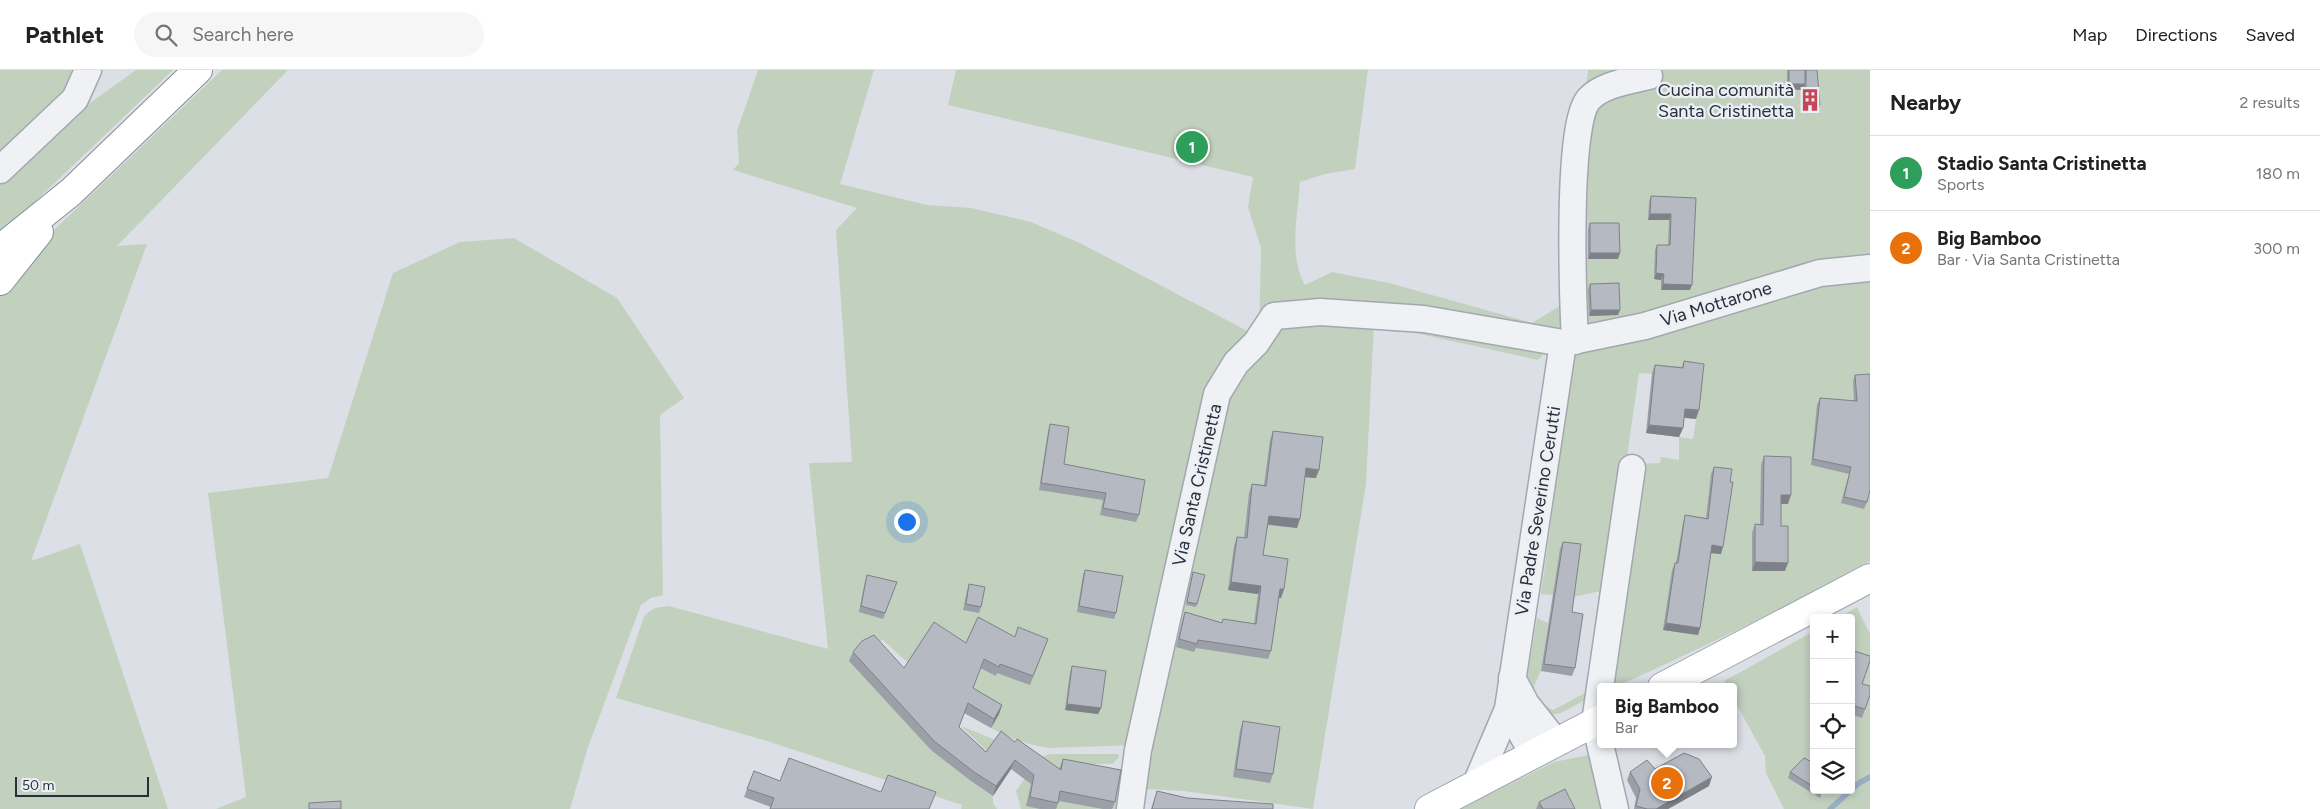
<!DOCTYPE html>
<meta charset="utf-8">
<style>
:root{--surface:#fff;--page:#f6f6f6;--text:#202124;--muted:#757577;--line:#e0e0e0;--accent:#c84457}
body{margin:0;font-family:Figtree,sans-serif;background:var(--page);color:var(--text)}
.controls{position:absolute;right:15px;bottom:15px;display:grid;overflow:hidden;border-radius:5px;box-shadow:0 2px 8px #0003}
.controls button{width:45px;height:45px;display:grid;place-items:center;padding:0;border:0;border-bottom:1px solid var(--line);background:var(--surface);color:var(--text);font:25px sans-serif}
.scale{position:absolute;left:15px;bottom:12px;width:134px;box-sizing:border-box;padding-left:5px;border:2px solid #272e3c;border-top:0;font-size:14px;line-height:18px;white-space:nowrap;color:#272e3c;-webkit-text-stroke:4px #eceff4;paint-order:stroke}
.you{position:absolute;left:906px;top:451px;width:18px;height:18px;margin:-12px;border:4px solid #fff;border-radius:50%;background:#1a73e8;box-shadow:0 0 0 8px #1a73e833}
.badge{display:grid;place-items:center;width:32px;height:32px;border-radius:50%;background:var(--accent);color:#fff;font-size:16px;font-weight:700}
.pin{position:absolute;translate:-50% -50%;border:2px solid #fff;box-shadow:0 1px 5px #0006}
.popup{position:absolute;left:1597px;top:613px;width:140px;height:65px;box-sizing:border-box;display:grid;place-content:center;border-radius:5px;background:var(--surface);filter:drop-shadow(0 1px 4px #0005);font-size:16px;white-space:nowrap;color:var(--muted)}
.popup b{font-size:19px;color:var(--text)}
.popup::after{content:'';position:absolute;left:50%;top:100%;margin-left:-10px;border:10px solid transparent;border-top-color:var(--surface)}
.list{margin:0;padding:0;list-style:none}
h2{display:flex;justify-content:space-between;align-items:center;height:65px;margin:0;padding:0 20px;font-size:21px}
h2 small{font-size:16px;font-weight:400;color:var(--muted)}
.list li{display:grid;grid-template-columns:32px 1fr auto;gap:15px;align-items:center;box-sizing:border-box;height:75px;padding:0 20px;border-top:1px solid var(--line)}
.list b{display:block;font-size:19px;white-space:nowrap}
.list p{margin:0;font-size:16px;white-space:nowrap;color:var(--muted)}
.list em{font-size:16px;font-style:normal;color:var(--muted)}
.icon{flex:none;width:28px;height:28px;fill:none;stroke:currentColor;stroke-width:2;stroke-linecap:round;stroke-linejoin:round}
.map{position:relative;flex:none;width:1870px;height:739px;overflow:hidden}
header{display:flex;align-items:center;gap:30px;box-sizing:border-box;height:70px;padding:0 25px;background:var(--surface);border-bottom:1px solid var(--line)}
header strong{font-size:24px}
nav{display:flex;gap:28px;margin-inline-start:auto;font-size:18px}
.search{width:350px;height:45px;background:var(--page);display:flex;align-items:center;gap:12px;box-sizing:border-box;padding:0 18px;border-radius:28px;color:var(--muted);font-size:19px}
main{display:flex}
aside{flex:1;background:var(--surface)}
.map>svg:first-child{display:block}
.green{fill:#c2d0be}
.lines{fill:none;stroke-linecap:round;stroke-linejoin:round}
.stream{stroke:#98aec5;stroke-width:5.5}
.minor-casing{stroke:#a2a7b0;stroke-width:29}
.major-casing{stroke:#9ca4b1;stroke-width:30}
.highway-casing{stroke:#848d9c;stroke-width:30}
.minor{stroke:#eff1f5;stroke-width:26}
.major{stroke:#fff;stroke-width:28}
.highway{stroke:#fff;stroke-width:28}
.wall{fill:#9b9fa7}
.shaded-wall{fill:#7e8288}
.building{fill:#b4b9c2;stroke:#7e8288}
.labels{text-anchor:middle;stroke-width:4.5;stroke-linejoin:round;paint-order:stroke}
.poi-label{font-size:18px;fill:#272e3c;stroke:#eceff4;text-anchor:end}
.street-label{font-size:18px;fill:#272e3c;stroke:#eceff4}
</style>
<header>
<strong>Pathlet</strong>
<div class="search"><svg class="icon" aria-label="search" viewBox="0 0 24 24"><circle cx="10" cy="10" r="6"/><path d="M15 15l6 6"/></svg>Search here</div>
<nav><a>Map</a><a>Directions</a><a>Saved</a></nav>
</header>
<main>
<div class="map">
<svg width="1870" height="739" viewBox="0 0 1870 739">
<rect width="100%" height="100%" fill="#dce0e6"/>
<g class="green">
<polygon points="0,0 80,0 70,24 0,91"/>
<polygon points="136,0 173,0 0,165 0,109 65,51"/>
<polygon points="222,0 288,0 117,176 147,174 31,491 80,474 168,739 0,739 0,223 53,161"/>
<path d="M758,0H874L840,114L927,135L972,138L1031,152L1082,174L1259,267L1261,178L1248,137L1253,107L948,35L956,0H1368L1355,99L1325,104L1300,112C1298,146 1288,184 1305,215L1332,202L1389,213L1532,253L1569,230V263L1558,268L1538,290L1374,254L1366,414L1313,739L1184,721L1147,719L1148,681L1182,551L1183,534L1231,293L1135,675L1049,678C981,668 932,614 883,570L871,574L971,711L993,726V733L997,739H961L962,735L764,670L616,628L644,547C651,538 658,537 669,536L828,579L809,393L852,392L836,160L857,138L733,100L739,93L737,61Z"/>
<polygon points="1588,0 1870,0 1870,191 1582,260 1576,39 1587,11"/>
<polygon points="514,168 617,228 684,328 660,345 663,525 651,528 641,535 588,677 570,739 216,739 246,727 208,423 328,408 393,203 460,172"/>
<path d="M1870,203V491C1787,537 1702,578 1615,617H1608L1639,394L1660,393L1661,387L1679,390V367L1693,369L1696,349L1680,306L1639,303L1604,547L1601,521L1573,527L1541,524L1575,278L1735,236Z"/>
<polygon points="1857,537 1870,564 1870,739 1784,739 1766,703 1765,686 1733,628 1733,617 1727,617 1724,611 1814,561 1814,720 1851,720 1851,548 1838,548"/>
<polygon points="1537,548 1548,553 1541,601 1535,614 1534,621 1543,634 1553,640 1585,623 1594,573 1589,628 1561,643 1550,645 1526,614"/>
<polygon points="961,656 998,671 989,683"/>
<polygon points="1050,684 1118,684 1119,687 1112,694 1079,694 1118,709 1131,709 1126,739 1021,739 1016,721 1039,688"/>
<polygon points="1588,685 1595,691 1608,739 1460,739 1554,692"/>
</g>
<g class="lines">
<polyline class="stream" points="1830,739 1859,713 1870,707"/>
<defs>
<g id="minor">
<polyline points="0,100 75,29 88,0"/>
<path d="M1575,271C1573,231 1566,53 1589,29C1603,14 1630,11 1649,6"/>
<polyline points="1512,608 1526,634 1556,672"/>
<polyline points="1508,639 1533,684"/>
<polyline points="1476,714 1508,639 1563,273"/>
<polyline points="1130,739 1138,680 1217,324 1236,293 1256,273 1274,246 1320,242 1424,249 1563,273 1645,256 1820,203 1870,198"/>
<polyline points="1615,739 1595,652 1632,398"/>
</g>
<g id="major">
<polyline points="1662,617 1870,508"/>
<polyline points="1429,739 1601,649"/>
</g>
<g id="highway">
<polyline points="0,179 71,122 198,0"/>
<polyline points="0,211 39,162"/>
</g>
</defs>
<use href="#minor" class="minor-casing"/>
<use href="#major" class="major-casing"/>
<use href="#highway" class="highway-casing"/>
<use href="#minor" class="minor"/>
<use href="#major" class="major"/>
<use href="#highway" class="highway"/>
</g>
<g class="wall">
<polygon points="1787,0 1817,0 1818,41 1804,41 1804,17 1803,20 1787,19"/>
<polygon points="1651,126 1696,128 1690,220 1661,220 1661,210 1654,209 1655,180 1657,175 1668,175 1669,150 1648,150 1649,132"/>
<polygon points="1590,153 1618,189 1588,189 1588,159"/>
<polygon points="1590,214 1618,245 1589,246 1588,220"/>
<polygon points="1684,291 1696,349 1684,348 1683,358 1679,367 1646,363 1652,303 1655,295 1682,297"/>
<polygon points="1855,305 1867,432 1864,439 1841,433 1849,404 1811,395 1817,335 1820,328 1854,331 1853,311"/>
<polygon points="1050,354 1064,394 1139,445 1136,452 1100,445 1103,430 1039,420 1048,361"/>
<polygon points="1273,361 1316,408 1305,407 1297,458 1267,455 1263,485 1284,519 1281,528 1279,528 1271,581 1268,589 1196,578 1194,582 1176,577 1182,551 1185,542 1222,553 1223,549 1254,554 1258,524 1228,520 1234,476 1237,467 1244,468 1249,423 1252,414 1264,415 1270,370"/>
<polygon points="1764,386 1788,434 1781,434 1781,456 1785,501 1752,501 1752,463 1755,454 1760,454 1761,395"/>
<polygon points="1714,397 1721,484 1711,483 1700,558 1698,565 1663,560 1672,500 1675,493 1676,493 1683,453 1685,445 1706,448 1711,404"/>
<polygon points="1563,472 1572,542 1575,598 1572,606 1541,601 1560,479"/>
<polygon points="1085,500 1116,543 1114,549 1077,542 1083,505"/>
<polygon points="1193,502 1197,534 1196,537 1186,535"/>
<polygon points="867,505 897,512 883,549 859,542 865,511"/>
<polygon points="969,514 981,537 979,543 963,540 967,520"/>
<polygon points="1015,567 1048,569 1030,615 997,603 996,606 980,598 973,618 1002,635 999,644 991,658 964,643 959,657 986,682 1015,672 1059,699 1063,689 1115,732 1112,739 1103,739 1059,731 1056,739 1040,739 1026,736 1031,714 1011,699 993,726 971,711 931,680 849,591 853,582 904,598 966,573"/>
<polygon points="1851,580 1862,614 1870,625 1862,648 1851,644"/>
<polygon points="1072,596 1101,638 1098,644 1065,640 1070,602"/>
<polygon points="1814,623 1814,632 1811,631"/>
<polygon points="1243,651 1273,704 1270,713 1233,707 1240,660"/>
<polygon points="1814,693 1814,720 1823,720 1820,728 1788,708 1790,702"/>
<polygon points="1655,699 1709,716 1668,739 1634,739 1636,728 1627,710 1630,702"/>
<polygon points="754,701 780,711 881,722 936,722 771,737 744,727"/>
<polygon points="1157,721 1187,728 1273,739 1151,739"/>
<polygon points="1539,732 1575,739 1536,739"/>
</g>
<g class="shaded-wall">
<polygon points="1789,14 1805,14 1803,20 1787,19"/>
<polygon points="1806,35 1820,35 1818,41 1804,41"/>
<polygon points="1650,144 1671,144 1669,150 1648,150"/>
<polygon points="1590,183 1620,183 1618,189 1588,189"/>
<polygon points="1656,203 1664,204 1661,210 1654,209"/>
<polygon points="1663,214 1692,215 1690,220 1661,220"/>
<polygon points="1591,240 1620,240 1618,245 1589,246"/>
<polygon points="1685,339 1699,340 1696,349 1681,347"/>
<polygon points="1649,355 1683,358 1679,367 1646,363"/>
<polygon points="1306,398 1319,400 1316,408 1303,407"/>
<polygon points="1781,425 1791,425 1788,434 1778,434"/>
<polygon points="1269,446 1300,449 1297,458 1266,454"/>
<polygon points="1712,475 1723,477 1721,484 1709,483"/>
<polygon points="1755,492 1788,493 1785,501 1752,501"/>
<polygon points="1231,512 1261,516 1258,524 1228,520"/>
<polygon points="1280,519 1284,519 1281,528 1277,527"/>
<polygon points="1666,553 1700,558 1698,565 1663,560"/>
<polygon points="1067,634 1101,638 1098,644 1065,640"/>
<polygon points="1002,635 999,644 991,658 994,649"/>
<polygon points="1015,690 1011,699 993,726 996,716"/>
<polygon points="1712,707 1709,716 1668,739 1656,739"/>
</g>
<g class="building">
<rect x="1789" y="0" width="16" height="14"/>
<polygon points="1806,0 1817,0 1820,35 1806,35"/>
<polygon points="1651,126 1696,128 1692,215 1663,214 1664,204 1656,203 1657,175 1670,175 1671,144 1650,144"/>
<polygon points="1590,153 1619,153 1620,183 1590,183"/>
<polygon points="1619,213 1620,240 1591,240 1590,214"/>
<polygon points="1684,291 1704,294 1699,340 1685,339 1683,358 1649,355 1655,295 1683,298"/>
<polygon points="1870,304 1870,420 1867,432 1844,427 1851,397 1813,389 1820,328 1857,331 1855,305"/>
<polygon points="1050,354 1069,357 1064,394 1145,410 1139,445 1103,438 1106,423 1041,413"/>
<polygon points="1273,361 1323,367 1319,400 1306,398 1300,449 1269,446 1263,485 1288,489 1284,519 1280,519 1271,581 1198,570 1197,574 1179,569 1185,542 1222,553 1223,549 1256,554 1261,516 1231,512 1237,467 1247,468 1252,414 1266,416"/>
<polygon points="1764,386 1791,387 1791,425 1781,425 1781,456 1788,456 1788,493 1755,492 1755,454 1763,455"/>
<polygon points="1714,397 1732,399 1730,412 1733,412 1723,477 1712,475 1700,558 1666,553 1675,493 1678,493 1685,445 1708,449"/>
<polygon points="1563,472 1581,474 1572,542 1583,544 1575,598 1544,594"/>
<polygon points="1085,500 1123,506 1116,543 1079,536"/>
<polygon points="1193,502 1205,505 1197,534 1187,532"/>
<polygon points="867,505 897,512 885,543 861,536"/>
<polygon points="969,514 985,517 981,537 966,534"/>
<polygon points="978,547 1015,567 1018,557 1048,569 1033,606 1000,594 999,597 984,589 973,618 1002,635 994,649 968,633 959,657 986,682 1001,661 1015,672 1017,669 1061,700 1063,689 1121,700 1115,732 1060,721 1058,733 1030,727 1034,705 1015,690 996,716 974,702 934,671 853,582 862,571 874,565 904,598 934,552 966,573"/>
<polygon points="1851,580 1870,586 1870,591 1862,614 1870,616 1870,625 1865,639 1851,635"/>
<polygon points="1072,596 1106,601 1101,638 1067,634"/>
<polygon points="1243,651 1280,657 1273,704 1236,699"/>
<polygon points="1684,683 1699,689 1712,707 1656,739 1647,739 1636,736 1640,719 1630,702 1647,690 1655,699"/>
<polygon points="789,688 881,722 888,705 936,722 929,739 770,739 774,728 747,719 754,701 780,711"/>
<polygon points="1804,688 1814,693 1814,717 1790,702"/>
<polygon points="1565,719 1575,739 1543,739 1539,732"/>
<polygon points="1157,721 1187,728 1273,734 1273,739 1152,739"/>
<polygon points="341,731 341,739 309,739 309,733"/>
</g>
<defs>
<symbol id="building-bare" viewBox="-9 -9 18 18"><path d="M-4-6H4V6H1V3H-1V6H-4ZM-2.5-4.3h1.7v1.8h-1.7ZM.8-4.3h1.7v1.8H.8ZM-2.5-1h1.7V.8h-1.7ZM.8-1h1.7V.8H.8Z" fill="#c84457" stroke="#eceff4" stroke-width="2.5" paint-order="stroke"/></symbol>
</defs>
<g fill-rule="evenodd">
<use href="#building-bare" x="1794" y="14" width="32" height="32"/>
</g>
<g class="labels">
<g class="poi-label">
<text x="1794" y="26">Cucina comunità<tspan x="1794" dy="21">Santa Cristinetta</tspan></text>
</g>
<g class="street-label">
<text transform="translate(1716 234) rotate(-17)" y="6">Via Mottarone</text>
<text transform="translate(1197 415) rotate(-77)" y="6">Via Santa Cristinetta</text>
<text transform="translate(1538 441) rotate(-81)" y="6">Via Padre Severino Cerutti</text>
</g>
</g>
</svg>
<div class="controls">
<button>+</button>
<button>−</button>
<button><svg class="icon" aria-label="locate" viewBox="0 0 24 24"><circle cx="12" cy="12" r="6"/><path d="M12 2v4M12 18v4M2 12h4M18 12h4"/></svg></button>
<button><svg class="icon" aria-label="layers" viewBox="0 0 24 24"><path d="M12 4l9 5-9 5-9-5zM3 14l9 5 9-5"/></svg></button>
</div>
<div class="scale">50 m</div>
<div class="you"></div>
<div class="pin badge" style="left:1192px;top:77px;background:#2e9e5b">1</div>
<div class="pin badge" style="left:1667px;top:713px;background:#e8710a">2</div>
<div class="popup"><b>Big Bamboo</b>Bar</div>
</div>
<aside>
<h2>Nearby<small>2 results</small></h2>
<ul class="list">
<li><span class="badge" style="background:#2e9e5b">1</span><div><b>Stadio Santa Cristinetta</b><p>Sports</p></div><em>180 m</em></li>
<li><span class="badge" style="background:#e8710a">2</span><div><b>Big Bamboo</b><p>Bar · Via Santa Cristinetta</p></div><em>300 m</em></li>
</ul>
</aside>
</main>
